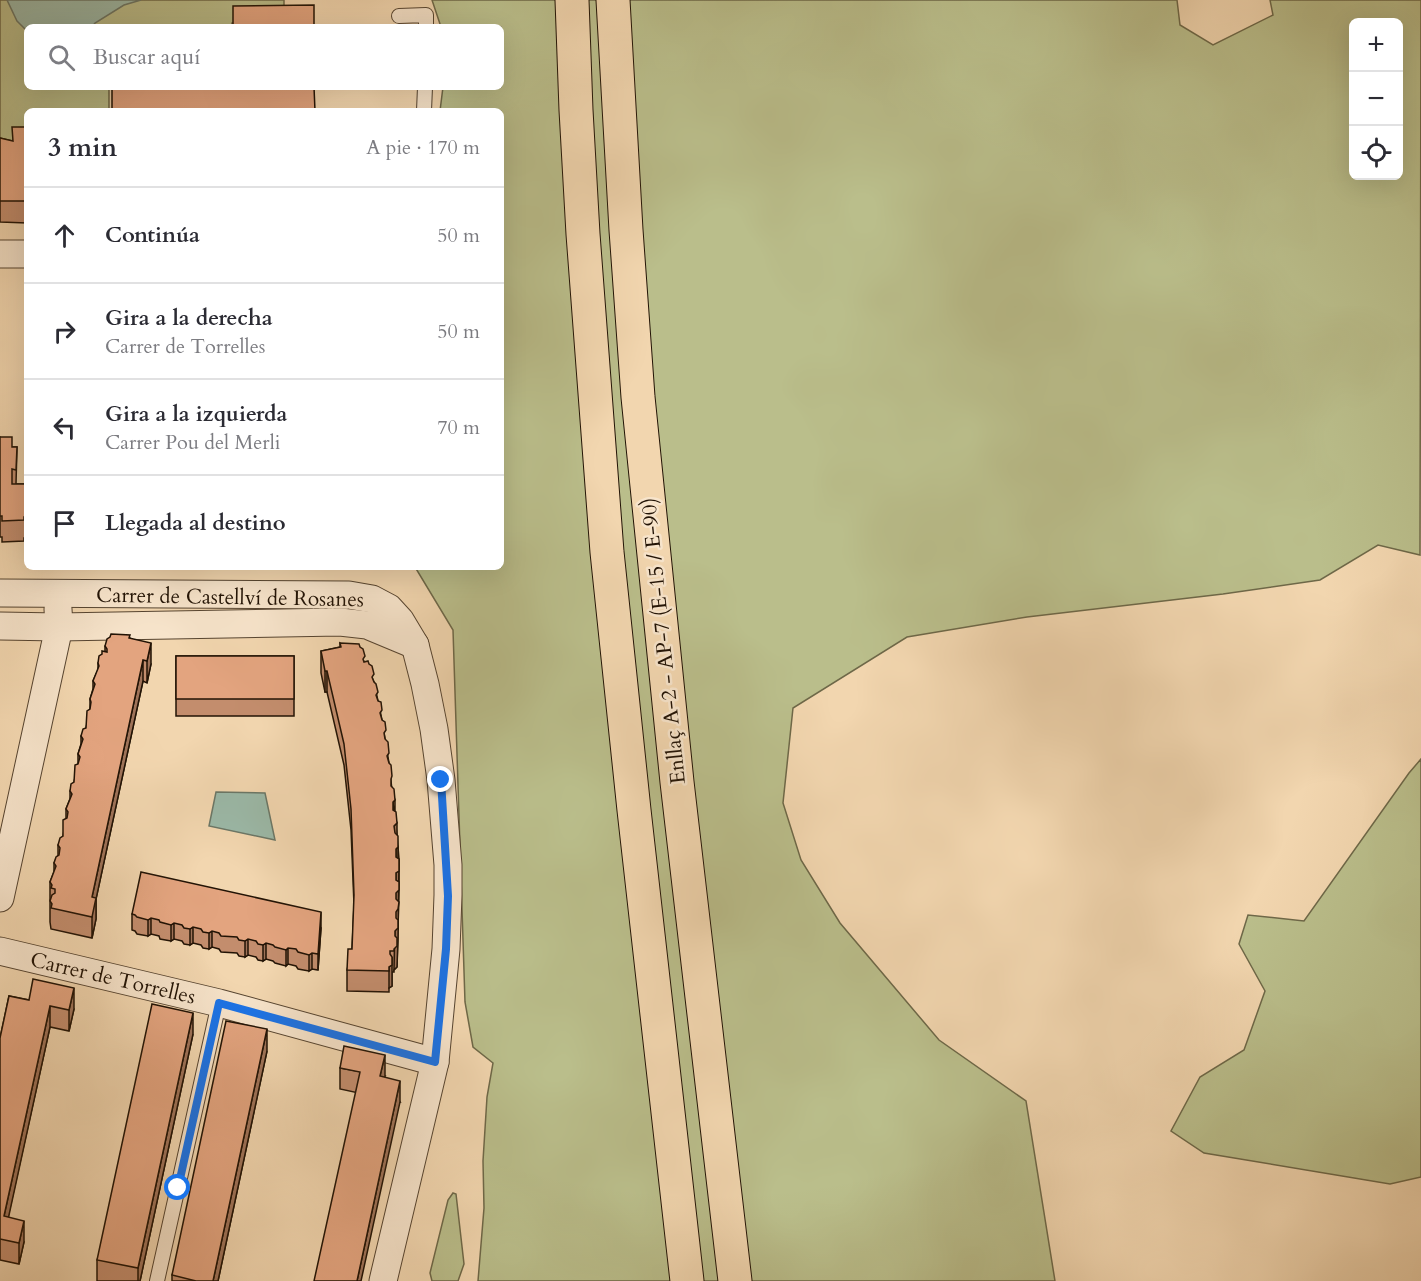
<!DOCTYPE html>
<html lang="es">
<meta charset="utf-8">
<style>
:root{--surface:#fff;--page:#f2f2f3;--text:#2b2b33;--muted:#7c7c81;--line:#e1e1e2}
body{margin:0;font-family:Cardo,serif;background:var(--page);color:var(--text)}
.controls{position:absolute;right:18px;top:18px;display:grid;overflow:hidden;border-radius:9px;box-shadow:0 6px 24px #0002}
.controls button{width:54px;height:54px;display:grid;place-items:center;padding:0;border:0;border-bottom:2px solid var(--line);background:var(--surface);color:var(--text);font:30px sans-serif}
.stop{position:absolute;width:18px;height:18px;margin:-14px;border:4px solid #1a73e8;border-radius:50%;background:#fff}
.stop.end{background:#1a73e8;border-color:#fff;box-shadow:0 2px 6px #0008}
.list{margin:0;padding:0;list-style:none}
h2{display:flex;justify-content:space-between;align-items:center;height:78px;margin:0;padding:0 24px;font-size:26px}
h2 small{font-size:20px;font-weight:400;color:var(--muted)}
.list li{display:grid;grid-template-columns:39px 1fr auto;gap:18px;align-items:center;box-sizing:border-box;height:96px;padding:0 24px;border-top:2px solid var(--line)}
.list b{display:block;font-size:22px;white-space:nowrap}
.list p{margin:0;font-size:20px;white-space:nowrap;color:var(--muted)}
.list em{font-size:20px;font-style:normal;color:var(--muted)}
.icon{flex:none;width:33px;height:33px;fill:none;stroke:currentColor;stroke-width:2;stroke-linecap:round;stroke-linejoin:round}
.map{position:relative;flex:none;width:1421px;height:1281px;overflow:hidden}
.search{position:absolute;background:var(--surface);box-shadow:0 6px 24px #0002;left:24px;top:24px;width:480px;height:66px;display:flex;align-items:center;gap:15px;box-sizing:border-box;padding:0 21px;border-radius:9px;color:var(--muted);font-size:22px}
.panel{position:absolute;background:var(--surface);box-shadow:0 6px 24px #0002;left:24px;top:108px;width:480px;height:462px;border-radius:9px}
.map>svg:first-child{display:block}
.green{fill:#babe8b;stroke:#6e6848;stroke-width:1.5;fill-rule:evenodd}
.water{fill:#9bb9a8;stroke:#6b7767;stroke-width:1.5}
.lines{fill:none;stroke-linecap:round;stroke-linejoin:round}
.service-casing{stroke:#564430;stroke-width:16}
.minor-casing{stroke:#564430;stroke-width:29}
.motorway-casing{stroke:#221305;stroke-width:35}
.service{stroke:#f7e4cb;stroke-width:14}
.minor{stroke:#f7e4cb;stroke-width:27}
.motorway{stroke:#f2d6af;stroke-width:33}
.wall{fill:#c38d6d;stroke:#221305;stroke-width:1.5}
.shaded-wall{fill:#9f7359;stroke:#221305;stroke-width:1.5}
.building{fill:#e3a47f;stroke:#221305;stroke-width:1.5}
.route{stroke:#1a73e8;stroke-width:8}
.labels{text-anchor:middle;stroke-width:5;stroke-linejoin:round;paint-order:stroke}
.street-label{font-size:21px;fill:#221305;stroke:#f7e4cb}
</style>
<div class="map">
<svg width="1421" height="1281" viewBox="0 0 1421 1281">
<rect width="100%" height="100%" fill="#f2d6af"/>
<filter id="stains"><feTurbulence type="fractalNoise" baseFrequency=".00333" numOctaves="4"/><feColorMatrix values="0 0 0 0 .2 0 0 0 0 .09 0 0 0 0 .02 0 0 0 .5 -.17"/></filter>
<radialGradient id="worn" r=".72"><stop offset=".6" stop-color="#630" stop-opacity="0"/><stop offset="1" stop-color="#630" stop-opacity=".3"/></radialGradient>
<g class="green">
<polygon points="0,0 284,0 284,21 232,23 231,27 27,27 27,87 109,87 109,111 27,111 27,146 0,146"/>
<path d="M432,0H1177L1180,25L1213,45L1273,15L1270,0H1421L1420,555L1378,545L1320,580L1223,594L1027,617L907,637L793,708L783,803L801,860L840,923L939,1040L1026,1101L1055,1281H478L484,1208L483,1161L487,1097L493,1063L473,1047L465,1002L453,630L415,567H501V111H440L443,87H501V27H441ZM1354,22H1398V176H1354Z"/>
<polygon points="1421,759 1421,1177 1390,1184 1204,1153 1171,1131 1200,1077 1244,1050 1265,991 1239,944 1248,915 1304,921 1409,773"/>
<polygon points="453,1193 456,1194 464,1264 458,1281 432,1281 430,1273 448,1200"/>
</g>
<g class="water">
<polygon points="7,0 141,0 124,5 95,23 92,27 27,27 27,31 17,21"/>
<polygon points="216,792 265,793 275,840 209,826"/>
</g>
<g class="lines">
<defs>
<g id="service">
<polyline points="399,16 426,15 426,27"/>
<polyline points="424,111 425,87"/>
<polyline points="157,1281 219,1003"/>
</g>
<g id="minor">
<polyline points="0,254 27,254"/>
<polyline points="0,593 349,595 372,599 389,608 400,620 415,645 425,684 434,729 441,780 448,865 448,895 446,949 435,1062 383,1281"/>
<polyline points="0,626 59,627 340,622 367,625 415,645"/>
<polyline points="0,898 59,627 58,609"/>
<polyline points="0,951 219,1003 435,1062"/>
</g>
<g id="motorway">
<polyline points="572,0 576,110 583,234 607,552 634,810 687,1281"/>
<polyline points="613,0 626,230 638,397 677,782 735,1281"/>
</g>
</defs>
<use href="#service" class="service-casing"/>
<use href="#minor" class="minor-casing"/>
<use href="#motorway" class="motorway-casing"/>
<use href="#service" class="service"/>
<use href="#minor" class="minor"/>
<use href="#motorway" class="motorway"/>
</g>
<g class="wall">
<polygon points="27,127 27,223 0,222 0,138 12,141"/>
<polygon points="0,437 12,447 17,447 16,484 27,484 27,538 24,538 24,541 2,542 2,537 0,537"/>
<polygon points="130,638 151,664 147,683 143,681 96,899 96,919 92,938 51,929 50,922 50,882 54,872 54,863 58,855 58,845 63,836 66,818 66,809 70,799 70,791 74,782 78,764 78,754 81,744 81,736 86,728 90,709 90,699 93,689 93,681 98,670 98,663 105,652 105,646"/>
<polygon points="340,643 365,662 374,682 382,720 389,763 397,835 399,859 399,890 397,967 394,970 394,972 392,972 392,986 389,988 389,992 347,991 347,970 352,949 354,905 351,830 344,765 327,692 325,692 321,673 321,651 340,647"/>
<rect x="176" y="656" width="118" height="60"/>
<polygon points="132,914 321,928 318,970 312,969 309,971 298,969 296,966 288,964 286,966 275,963 273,961 266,959 263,961 258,960 256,957 248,955 245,957 239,956 237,953 221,952 219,949 212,947 209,949 203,948 201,945 193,943 190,945 184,944 182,941 174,939 171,941 160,939 159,936 151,934 148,936 137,934 135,931 132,930"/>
<polygon points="9,996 74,1009 69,1031 50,1027 8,1217 24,1242 19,1264 0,1260 0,1038"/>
<polygon points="193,1034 140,1281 97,1281 97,1260"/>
<polygon points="267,1051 218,1281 172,1281 172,1275"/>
<polygon points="340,1068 385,1076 384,1077 400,1102 340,1089"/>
</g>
<g class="shaded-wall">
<polygon points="151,643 151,664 147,683 147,661"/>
<polygon points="143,660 143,681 96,899 96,919 92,938 92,897"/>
<rect x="325" y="671" width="2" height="21"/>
<polygon points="395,800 395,821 393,802"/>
<polygon points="397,823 397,844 394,847 394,826"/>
<polygon points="398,847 398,868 396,870 396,849"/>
<polygon points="399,859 398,941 397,967 394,970 396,873"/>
<polygon points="321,912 321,928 318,970 318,954"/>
<polygon points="151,918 151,934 148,936 148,920"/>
<polygon points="174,923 174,939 171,941 171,925"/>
<polygon points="193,927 193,943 190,945 190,929"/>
<polygon points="212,931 212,947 209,949 209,933"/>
<polygon points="248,939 248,955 245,957 245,941"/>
<polygon points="266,943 266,959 263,961 263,945"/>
<polygon points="288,948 288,964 286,966 286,950"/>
<polygon points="312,953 312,969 309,971 309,955"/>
<polygon points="392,957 392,986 389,988 389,967 390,966"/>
<polygon points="74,988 74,1009 69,1031 69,1010"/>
<polygon points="50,1006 50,1027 4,1238 4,1216"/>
<polygon points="193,1013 193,1034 140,1281 138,1281 138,1268"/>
<polygon points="267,1029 267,1051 218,1281 213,1281"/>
<polygon points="385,1055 385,1076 380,1098 380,1076"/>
<polygon points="400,1081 400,1102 361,1281 357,1281"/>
<polygon points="24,1221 24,1242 19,1264 19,1243"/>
</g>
<g class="building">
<polygon points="314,5 314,27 233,27 233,6"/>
<polygon points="112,87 314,87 315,111 112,111"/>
<polygon points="12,127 27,127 27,201 0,201 0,138 13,141"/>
<polygon points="0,437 12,437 12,447 17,447 16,470 12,469 12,484 27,484 27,517 24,517 24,520 2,521 2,516 0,516"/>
<polygon points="111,634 130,635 129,638 151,643 147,661 143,660 92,897 96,898 92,917 51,908 52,904 50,901 52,895 55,893 55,889 51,888 52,885 50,882 56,866 54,863 56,857 59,855 60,848 58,845 60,838 63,836 63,820 67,818 68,812 66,809 72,794 70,791 71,784 74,782 75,765 78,764 80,757 78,754 83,739 81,736 83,729 86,728 87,711 90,709 91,702 90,699 95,684 93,681 99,666 98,663 99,656 102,654 102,651 107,652 107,649 105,646 107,639 110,637"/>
<polygon points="340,643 359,644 360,647 363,649 365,656 363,659 364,662 368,661 369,664 372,666 374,674 372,677 374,682 376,684 378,692 376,695 378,701 381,702 382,710 380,713 382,720 385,722 386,730 384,733 385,739 388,742 389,753 387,756 389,763 391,765 392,776 391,779 391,786 394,789 395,800 393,802 393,810 396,812 397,823 394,826 395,833 398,836 398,847 396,849 396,857 399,859 399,871 396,873 396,880 399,882 399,890 396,893 396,899 399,902 398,909 396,912 396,918 398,920 398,928 395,931 395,936 397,938 397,946 394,949 394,951 390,951 390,954 392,957 392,965 389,967 389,971 347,970 348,949 352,949 354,895 351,809 344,744 327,671 325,671 321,651 341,647"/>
<rect x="176" y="656" width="118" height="43"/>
<polygon points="141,872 321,912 318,954 312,953 309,955 298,952 296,949 288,948 286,950 275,947 273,945 266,943 263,945 258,944 256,941 248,939 245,941 239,940 237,937 221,936 219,933 212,931 209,933 203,932 201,929 193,927 190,929 184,928 182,925 174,923 171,925 160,922 159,920 151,918 148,920 137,917 135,915 132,914"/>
<polygon points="33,979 74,988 69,1010 50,1006 4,1216 24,1221 19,1243 0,1239 0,1038 9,996 29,1000"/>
<polygon points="152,1004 193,1013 138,1268 97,1260"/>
<polygon points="226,1021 267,1029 213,1281 196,1281 172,1275"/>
<polygon points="344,1046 385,1055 380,1076 400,1081 357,1281 314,1281 360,1072 340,1068"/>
</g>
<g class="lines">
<polyline class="route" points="178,1188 219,1003 435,1062 446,949 448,896 441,780"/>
</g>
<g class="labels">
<g class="street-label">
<text transform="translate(230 597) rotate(1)" y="7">Carrer de Castellví de Rosanes</text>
<text transform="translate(663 641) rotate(-96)" y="7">Enllaç A-2 - AP-7 (E-15 / E-90)</text>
<text transform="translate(113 978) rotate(13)" y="7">Carrer de Torrelles</text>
</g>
</g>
<rect width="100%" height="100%" filter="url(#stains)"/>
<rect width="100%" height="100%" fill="url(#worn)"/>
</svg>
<div class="controls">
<button>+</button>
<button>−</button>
<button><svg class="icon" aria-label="locate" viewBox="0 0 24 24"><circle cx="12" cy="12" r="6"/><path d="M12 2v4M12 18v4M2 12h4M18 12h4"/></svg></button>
</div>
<div class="stop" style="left:178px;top:1188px"></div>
<div class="stop end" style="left:441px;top:780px"></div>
<div class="search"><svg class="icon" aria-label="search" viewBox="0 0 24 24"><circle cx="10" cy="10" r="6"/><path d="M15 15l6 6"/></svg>Buscar aquí</div>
<section class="panel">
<h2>3 min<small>A pie · 170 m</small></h2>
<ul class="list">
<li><svg class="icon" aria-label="ahead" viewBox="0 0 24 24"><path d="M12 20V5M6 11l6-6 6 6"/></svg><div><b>Continúa</b></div><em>50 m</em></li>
<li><svg class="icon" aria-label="right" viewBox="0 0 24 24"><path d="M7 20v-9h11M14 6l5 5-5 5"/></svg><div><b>Gira a la derecha</b><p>Carrer de Torrelles</p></div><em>50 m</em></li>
<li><svg class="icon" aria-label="left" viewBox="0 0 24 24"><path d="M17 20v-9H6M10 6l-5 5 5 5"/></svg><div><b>Gira a la izquierda</b><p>Carrer Pou del Merli</p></div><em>70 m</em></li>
<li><svg class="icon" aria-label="arrive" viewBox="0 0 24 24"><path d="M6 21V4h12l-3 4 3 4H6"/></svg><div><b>Llegada al destino</b></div></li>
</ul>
</section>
</div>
